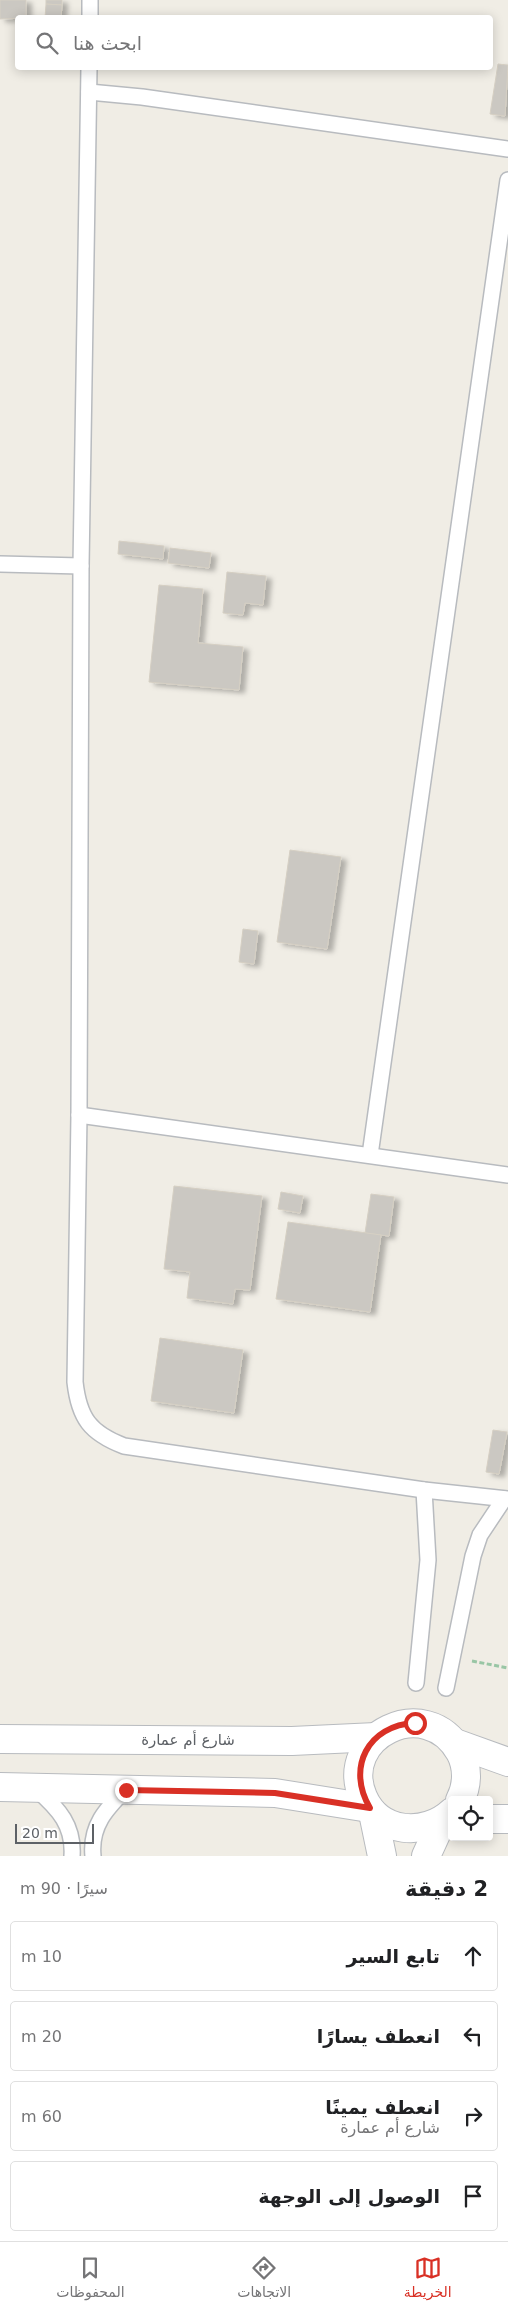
<!DOCTYPE html>
<html lang="ar">
<meta charset="utf-8">
<style>
:root{--surface:#fff;--page:#f6f6f6;--text:#202124;--muted:#757577;--line:#e0e0e0;--accent:#d93025}
body{margin:0;font-family:"DejaVu Sans","Noto Naskh Arabic",sans-serif;background:var(--page);color:var(--text);direction:rtl}
.controls{position:absolute;right:15px;bottom:15px;display:grid;overflow:hidden;border-radius:5px;box-shadow:0 2px 12px #0003}
.controls button{width:45px;height:45px;display:grid;place-items:center;padding:0;border:0;border-bottom:1px solid var(--line);background:var(--surface);color:var(--text);font:25px sans-serif}
.scale{position:absolute;left:15px;bottom:12px;width:79px;box-sizing:border-box;padding-left:5px;border:2px solid #5d6166;border-top:0;font-size:14px;line-height:18px;white-space:nowrap;color:#5d6166;-webkit-text-stroke:4px #fff;paint-order:stroke}
.stop{position:absolute;width:15px;height:15px;margin:-11px;border:4px solid #d93025;border-radius:50%;background:#fff}
.stop.end{background:#d93025;border-color:#fff;box-shadow:0 1px 5px #0008}
.list{margin:0;padding:0;list-style:none}
h2{display:flex;justify-content:space-between;align-items:center;height:65px;margin:0;padding:0 20px;font-size:21px}
h2 small{font-size:16px;font-weight:400;color:var(--muted)}
.list li{display:grid;grid-template-columns:32px 1fr auto;gap:15px;align-items:center;box-sizing:border-box;height:70px;margin:0 10px 10px;padding:0 10px;border:1px solid var(--line);border-radius:5px}
.list b{display:block;font-size:19px;white-space:nowrap}
.list p{margin:0;font-size:16px;white-space:nowrap;color:var(--muted)}
.list em{font-size:16px;font-style:normal;color:var(--muted)}
.icon{flex:none;width:28px;height:28px;fill:none;stroke:currentColor;stroke-width:2;stroke-linecap:round;stroke-linejoin:round}
.map{position:relative;flex:none;width:508px;height:1856px;overflow:hidden;direction:ltr}
.search{position:absolute;background:var(--surface);box-shadow:0 2px 12px #0003;left:15px;right:15px;top:15px;height:55px;display:flex;align-items:center;gap:12px;box-sizing:border-box;padding:0 18px;border-radius:5px;color:var(--muted);font-size:19px}
.sheet{height:385px;background:var(--surface)}
nav{display:flex;justify-content:space-around;align-items:center;box-sizing:border-box;height:70px;border-top:1px solid var(--line);background:var(--surface);font-size:14px;color:var(--muted)}
nav a{display:grid;justify-items:center;gap:2px}
nav .on{color:var(--accent)}
.map>svg:first-child{display:block}
.building{fill:#cbc8c2;stroke:#d5cfc3;filter:url(#shadow)}
.lines{fill:none;stroke-linecap:round;stroke-linejoin:round}
.service-casing{stroke:#b8bbbf;stroke-width:18}
.minor-casing{stroke:#b8bbbf;stroke-width:30}
.tertiary-casing{stroke:#b8bbbf;stroke-width:30}
.path{stroke:#99c6a5;stroke-width:3;stroke-dasharray:5 2.5;stroke-linecap:butt}
.service{stroke:#fff;stroke-width:15}
.minor{stroke:#fff;stroke-width:28}
.tertiary{stroke:#fff;stroke-width:28}
.route{stroke:#d93025;stroke-width:6}
.labels{text-anchor:middle;stroke-width:4;stroke-linejoin:round;paint-order:stroke}
.street-label{font-size:15px;fill:#5d6166;stroke:#fff}
</style>
<div class="map">
<svg width="508" height="1856" viewBox="0 0 508 1856">
<defs>
<filter id="shadow"><feDropShadow dx="5.5" dy="3" stdDeviation="2.5" flood-color="#0004"/></filter>
</defs>
<rect width="100%" height="100%" fill="#f0ede5"/>
<g class="building">
<polygon points="0,0 26,0 26,18 0,19"/>
<polygon points="46,0 62,0 62,5 46,4"/>
<polygon points="46,4 62,5 61,18 45,18"/>
<polygon points="498,64 508,65 505,116 490,114"/>
<polygon points="119,541 164,546 163,559 118,554"/>
<polygon points="170,548 211,553 209,568 168,563"/>
<polygon points="227,572 266,576 263,605 245,603 243,615 223,613"/>
<polygon points="159,585 203,589 198,643 243,647 239,690 149,682"/>
<polygon points="290,850 341,857 327,949 277,942"/>
<polygon points="243,929 258,931 254,964 239,962"/>
<polygon points="174,1186 262,1196 250,1290 235,1289 233,1304 187,1298 190,1272 164,1269"/>
<polygon points="281,1192 303,1196 300,1213 278,1209"/>
<polygon points="371,1194 394,1197 389,1236 365,1233"/>
<polygon points="288,1222 381,1235 370,1312 276,1299"/>
<polygon points="160,1338 243,1350 234,1413 151,1401"/>
<polygon points="493,1430 507,1432 499,1474 486,1472"/>
</g>
<g class="lines">
<defs>
<g id="service">
<polyline points="90,18 90,0"/>
<path d="M89,68L81,566L79,1115L75,1382C79,1418 90,1433 124,1446L424,1490L508,1499"/>
<polyline points="89,92 142,97 508,149"/>
<polyline points="0,564 81,566"/>
<polyline points="79,1115 508,1175"/>
<polyline points="370,1155 508,180"/>
<polyline points="416,1683 428,1560 424,1490"/>
<polyline points="446,1688 473,1556 480,1535 504,1499"/>
<path d="M37,1790C59,1809 74,1826 72,1856"/>
<path d="M93,1856C90,1826 106,1809 126,1789"/>
</g>
<g id="minor">
<polyline points="373,1813 382,1856"/>
<polyline points="426,1856 442,1821"/>
</g>
<g id="tertiary">
<polyline points="0,1739 292,1741 376,1737"/>
<polyline points="455,1743 508,1762"/>
<polyline points="0,1787 275,1793 369,1808"/>
<path d="M452,1812C425,1837 379,1834 363,1797C337,1736 426,1692 460,1752C468,1767 468,1785 460,1800"/>
<polyline points="489,1819 508,1819"/>
</g>
</defs>
<use href="#service" class="service-casing"/>
<use href="#minor" class="minor-casing"/>
<use href="#tertiary" class="tertiary-casing"/>
<polyline class="path" points="472,1661 508,1668"/>
<use href="#service" class="service"/>
<use href="#minor" class="minor"/>
<use href="#tertiary" class="tertiary"/>
</g>
<g class="lines">
<path class="route" d="M126,1790L275,1793L370,1808C346,1768 368,1725 415,1723"/>
</g>
<g class="labels">
<g class="street-label">
<text x="188" y="1745">شارع أم عمارة</text>
</g>
</g>
</svg>
<div class="controls">
<button><svg class="icon" aria-label="locate" viewBox="0 0 24 24"><circle cx="12" cy="12" r="6"/><path d="M12 2v4M12 18v4M2 12h4M18 12h4"/></svg></button>
</div>
<div class="scale">20 m</div>
<div class="stop" style="left:415px;top:1723px"></div>
<div class="stop end" style="left:126px;top:1790px"></div>
<div class="search"><svg class="icon" aria-label="search" viewBox="0 0 24 24"><circle cx="10" cy="10" r="6"/><path d="M15 15l6 6"/></svg>ابحث هنا</div>
</div>
<section class="sheet">
<h2>2 دقيقة<small>سيرًا · 90 m</small></h2>
<ul class="list">
<li><svg class="icon" aria-label="ahead" viewBox="0 0 24 24"><path d="M12 20V5M6 11l6-6 6 6"/></svg><div><b>تابع السير</b></div><em>10 m</em></li>
<li><svg class="icon" aria-label="left" viewBox="0 0 24 24"><path d="M17 20v-9H6M10 6l-5 5 5 5"/></svg><div><b>انعطف يسارًا</b></div><em>20 m</em></li>
<li><svg class="icon" aria-label="right" viewBox="0 0 24 24"><path d="M7 20v-9h11M14 6l5 5-5 5"/></svg><div><b>انعطف يمينًا</b><p>شارع أم عمارة</p></div><em>60 m</em></li>
<li><svg class="icon" aria-label="arrive" viewBox="0 0 24 24"><path d="M6 21V4h12l-3 4 3 4H6"/></svg><div><b>الوصول إلى الوجهة</b></div></li>
</ul>
</section>
<nav>
<a class="on"><svg class="icon" aria-label="map" viewBox="0 0 24 24"><path d="M3 6l6-2 6 2 6-2v14l-6 2-6-2-6 2zM9 4v14M15 6v14"/></svg>الخريطة</a>
<a><svg class="icon" aria-label="directions" viewBox="0 0 24 24"><path d="M12 3l9 9-9 9-9-9zM9 14v-3h6M13 9l2 2-2 2"/></svg>الاتجاهات</a>
<a><svg class="icon" aria-label="saved" viewBox="0 0 24 24"><path d="M7 4h10v16l-5-4-5 4z"/></svg>المحفوظات</a>
</nav>
